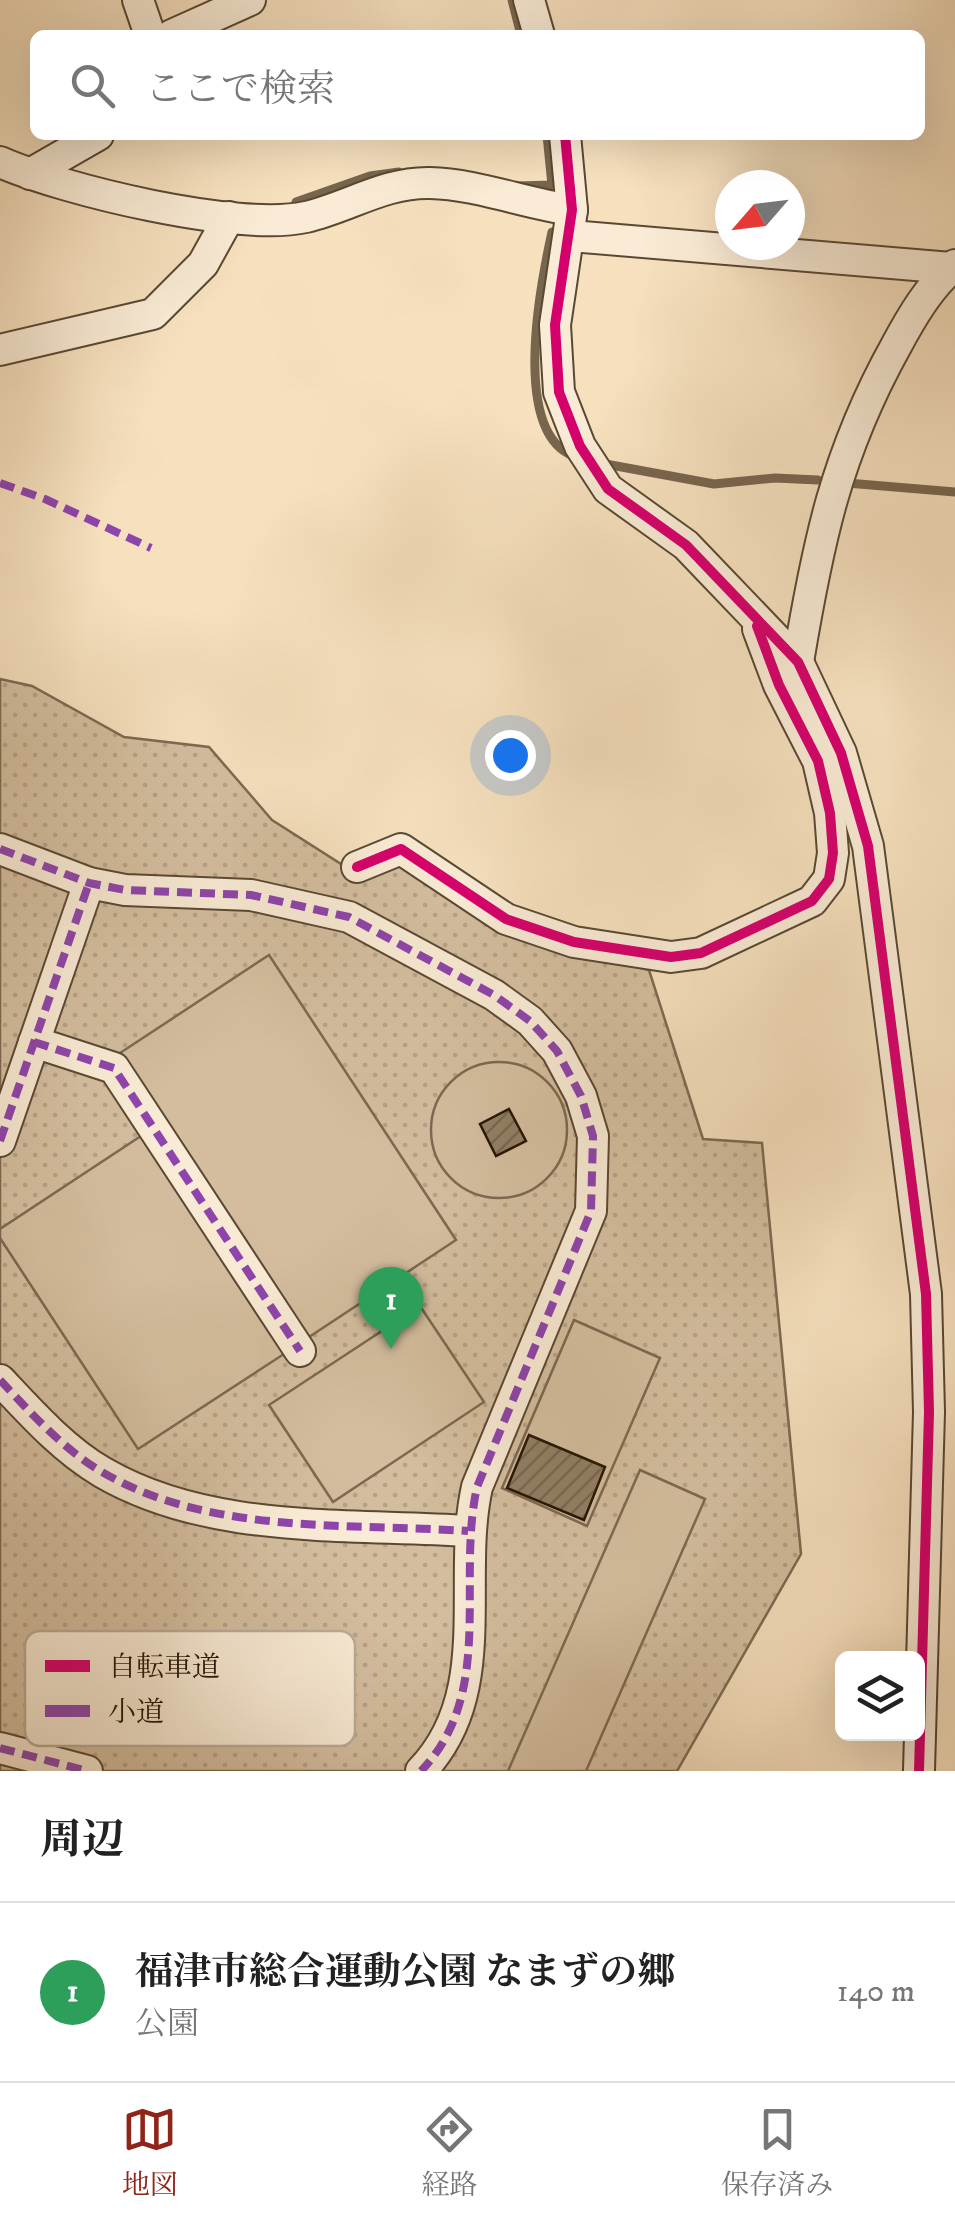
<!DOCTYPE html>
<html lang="ja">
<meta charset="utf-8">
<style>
:root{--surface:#fff;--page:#f2f2f2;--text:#222;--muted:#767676;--line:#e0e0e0;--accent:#8f2418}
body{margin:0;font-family:"IM FELL DW Pica","Noto Serif JP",serif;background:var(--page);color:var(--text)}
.controls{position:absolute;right:30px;bottom:30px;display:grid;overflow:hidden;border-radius:15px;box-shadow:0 10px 40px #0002}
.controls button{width:90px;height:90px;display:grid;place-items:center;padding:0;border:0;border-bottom:2px solid var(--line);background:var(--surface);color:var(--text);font:50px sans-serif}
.compass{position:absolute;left:715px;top:170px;width:90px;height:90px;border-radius:50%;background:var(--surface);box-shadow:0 10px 40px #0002;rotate:242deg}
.you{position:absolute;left:510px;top:755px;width:35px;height:35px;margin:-25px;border:8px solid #fff;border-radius:50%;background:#1a73e8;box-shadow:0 0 0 15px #1a73e833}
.badge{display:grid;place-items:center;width:65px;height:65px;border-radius:50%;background:var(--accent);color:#fff;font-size:32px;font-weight:700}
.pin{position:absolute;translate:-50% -82px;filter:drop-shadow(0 2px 5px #0008)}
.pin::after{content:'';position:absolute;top:52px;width:35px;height:30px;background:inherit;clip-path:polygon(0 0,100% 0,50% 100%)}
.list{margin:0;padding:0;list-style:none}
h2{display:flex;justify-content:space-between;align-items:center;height:130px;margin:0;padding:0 40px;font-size:42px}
h2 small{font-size:32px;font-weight:400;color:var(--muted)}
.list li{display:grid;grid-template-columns:65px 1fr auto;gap:30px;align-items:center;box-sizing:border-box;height:180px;padding:0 40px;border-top:2px solid var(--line)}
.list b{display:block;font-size:38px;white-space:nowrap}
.list p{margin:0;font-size:32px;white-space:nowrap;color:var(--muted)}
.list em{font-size:32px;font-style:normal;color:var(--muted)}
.icon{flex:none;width:55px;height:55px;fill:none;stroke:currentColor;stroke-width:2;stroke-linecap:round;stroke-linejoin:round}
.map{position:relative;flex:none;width:955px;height:1771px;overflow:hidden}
.search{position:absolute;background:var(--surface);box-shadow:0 10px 40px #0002;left:30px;right:30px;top:30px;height:110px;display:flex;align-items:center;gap:25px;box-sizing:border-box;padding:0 35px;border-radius:15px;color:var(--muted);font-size:38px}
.sheet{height:310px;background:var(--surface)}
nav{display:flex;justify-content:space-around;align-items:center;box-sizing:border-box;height:140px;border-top:2px solid var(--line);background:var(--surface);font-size:28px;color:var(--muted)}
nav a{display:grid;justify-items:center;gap:5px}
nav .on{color:var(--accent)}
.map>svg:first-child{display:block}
.park{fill:url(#park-dots);stroke:#7c6951;stroke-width:2.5}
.pitch{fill:#d3bd9e;stroke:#7c6951;stroke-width:2.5}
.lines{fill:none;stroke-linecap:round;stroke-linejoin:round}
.stream{stroke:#78654e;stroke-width:9}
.building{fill:url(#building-hatch);stroke:#261504;stroke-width:2.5}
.street-casing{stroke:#5a4832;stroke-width:34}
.street{stroke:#f9ebd5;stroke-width:30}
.quiet{stroke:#8e44ad;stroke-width:8;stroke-dasharray:15 8;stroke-linecap:butt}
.cycleway-casing{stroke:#f9ebd5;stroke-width:16}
.cycleway{stroke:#d6006c;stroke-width:10}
.key{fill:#f9ebd5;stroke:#baab96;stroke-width:2.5}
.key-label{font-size:28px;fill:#261504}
</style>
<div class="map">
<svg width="955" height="1771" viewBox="0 0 955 1771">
<defs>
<pattern id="park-dots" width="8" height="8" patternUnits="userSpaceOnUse" patternTransform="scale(2.5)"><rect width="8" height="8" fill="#d3bd9e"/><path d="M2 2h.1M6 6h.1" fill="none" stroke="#b5a286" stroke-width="1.8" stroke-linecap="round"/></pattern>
<pattern id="building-hatch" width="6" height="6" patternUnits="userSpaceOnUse" patternTransform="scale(2.5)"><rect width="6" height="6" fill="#927f65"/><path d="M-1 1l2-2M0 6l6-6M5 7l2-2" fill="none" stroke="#776751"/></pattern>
</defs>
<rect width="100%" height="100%" fill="#f6e0be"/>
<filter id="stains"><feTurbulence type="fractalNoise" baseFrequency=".002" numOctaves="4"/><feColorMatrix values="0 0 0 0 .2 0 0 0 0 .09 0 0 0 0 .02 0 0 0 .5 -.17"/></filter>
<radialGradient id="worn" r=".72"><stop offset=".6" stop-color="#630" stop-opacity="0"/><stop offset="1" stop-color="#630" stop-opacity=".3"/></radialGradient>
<polygon class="park" points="0,679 32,686 124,737 209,747 272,820 360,876 394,862 554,947 649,970 703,1139 762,1143 801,1554 677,1771 0,1771"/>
<g class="pitch">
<polygon points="269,955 456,1240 306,1339 120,1053"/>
<circle cx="499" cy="1130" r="68"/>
<polygon points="144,1134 287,1352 138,1449 0,1238 0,1229"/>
<polygon points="420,1306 484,1402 333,1502 269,1405"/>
<polygon points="574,1320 660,1358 587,1526 502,1488"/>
<polygon points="640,1470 705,1499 586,1771 508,1771"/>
</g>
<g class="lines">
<g class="stream">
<polyline points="512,0 521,35"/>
<polyline points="517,186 552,185 547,135"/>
<polyline points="296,202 370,176 399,172"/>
<path d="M552,232C541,282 508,441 580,458"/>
<polyline points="600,463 714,484 775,478 818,480"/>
<polyline points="847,483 955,492"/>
</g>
</g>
<g class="building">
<polygon points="509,1109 526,1141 496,1156 480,1124"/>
<polygon points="529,1435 605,1467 584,1520 507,1488"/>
</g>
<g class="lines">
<defs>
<g id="street">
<polyline points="138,0 150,35"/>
<polyline points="529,0 539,35"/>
<polyline points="172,35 250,0"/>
<polyline points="565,135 572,210 555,325 559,392 580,446 608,489 686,545 798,662 841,753 868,846 926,1294 929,1412 919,1771"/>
<path d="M0,162C64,190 238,232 306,217C349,207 384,182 430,183C477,184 526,204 572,210"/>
<polyline points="30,174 98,135"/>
<polyline points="571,236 951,268"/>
<polyline points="0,350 153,314 203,264 229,217"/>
<path d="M798,662C818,542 836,454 896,346C911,318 930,285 955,265"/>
<path d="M0,849L89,883L125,890L251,895L349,917L494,995L530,1021L557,1051L581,1096L593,1136L591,1211L477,1487C456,1582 496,1693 421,1771"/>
<polyline points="357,867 401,849 506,919 574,942 671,957 701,953 812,901 829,879 833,853 830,813 818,761 779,685 758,629"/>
<polyline points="34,1042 114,1068 300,1351"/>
<polyline points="0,1141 89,883"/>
<path d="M0,1380C31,1413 63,1449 102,1472C210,1535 347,1523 468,1531"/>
<polyline points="0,1748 87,1771"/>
</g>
</defs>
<use href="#street" class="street-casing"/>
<use href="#street" class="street"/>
<g class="quiet">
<polyline points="0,483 45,499 151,548"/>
<path d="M0,849L89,883L125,890L251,895L349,917L494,995L530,1021L557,1051L581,1096L593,1136L591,1211L477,1487C456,1582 496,1693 421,1771"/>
<polyline points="34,1042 114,1068 300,1351"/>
<polyline points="0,1141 89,883"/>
<path d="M0,1380C31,1413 63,1449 102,1472C210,1535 347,1523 468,1531"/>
<polyline points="0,1748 87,1771"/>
</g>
<defs>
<g id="cycleway">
<polyline points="565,135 572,210 555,325 559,392 580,446 608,489 686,545 798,662 841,753 868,846 926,1294 929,1412 919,1771"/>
<polyline points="357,867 401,849 506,919 574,942 671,957 701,953 812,901 829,879 833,853 830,813 818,761 779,685 757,626"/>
</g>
</defs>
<use href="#cycleway" class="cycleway-casing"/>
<use href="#cycleway" class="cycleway"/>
</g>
<rect x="25" y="1631" width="330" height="115" rx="15" class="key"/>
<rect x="45" y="1660" width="45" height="12" fill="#d6006c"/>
<rect x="45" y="1705" width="45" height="12" fill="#8e44ad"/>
<g class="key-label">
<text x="108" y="1676">自転車道</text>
<text x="108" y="1721">小道</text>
</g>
<rect width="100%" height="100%" filter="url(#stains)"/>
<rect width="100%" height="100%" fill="url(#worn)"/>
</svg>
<div class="controls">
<button><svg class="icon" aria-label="layers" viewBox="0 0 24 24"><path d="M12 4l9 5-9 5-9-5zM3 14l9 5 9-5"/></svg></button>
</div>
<svg class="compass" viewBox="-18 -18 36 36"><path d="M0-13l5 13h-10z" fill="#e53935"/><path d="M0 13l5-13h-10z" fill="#767676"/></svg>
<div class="you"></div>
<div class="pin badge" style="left:391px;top:1349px;background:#2e9e5b">1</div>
<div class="search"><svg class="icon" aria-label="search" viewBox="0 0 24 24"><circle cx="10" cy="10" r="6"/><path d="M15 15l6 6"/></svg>ここで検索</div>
</div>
<section class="sheet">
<h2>周辺<small></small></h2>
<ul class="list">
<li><span class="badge" style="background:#2e9e5b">1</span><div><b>福津市総合運動公園 なまずの郷</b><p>公園</p></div><em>140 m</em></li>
</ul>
</section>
<nav>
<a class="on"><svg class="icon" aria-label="map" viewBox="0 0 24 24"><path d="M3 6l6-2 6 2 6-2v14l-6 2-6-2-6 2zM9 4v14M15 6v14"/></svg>地図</a>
<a><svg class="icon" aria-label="directions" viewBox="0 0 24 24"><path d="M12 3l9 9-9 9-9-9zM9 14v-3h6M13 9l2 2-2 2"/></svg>経路</a>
<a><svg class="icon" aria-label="saved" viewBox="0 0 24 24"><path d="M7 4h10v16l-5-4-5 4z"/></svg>保存済み</a>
</nav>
